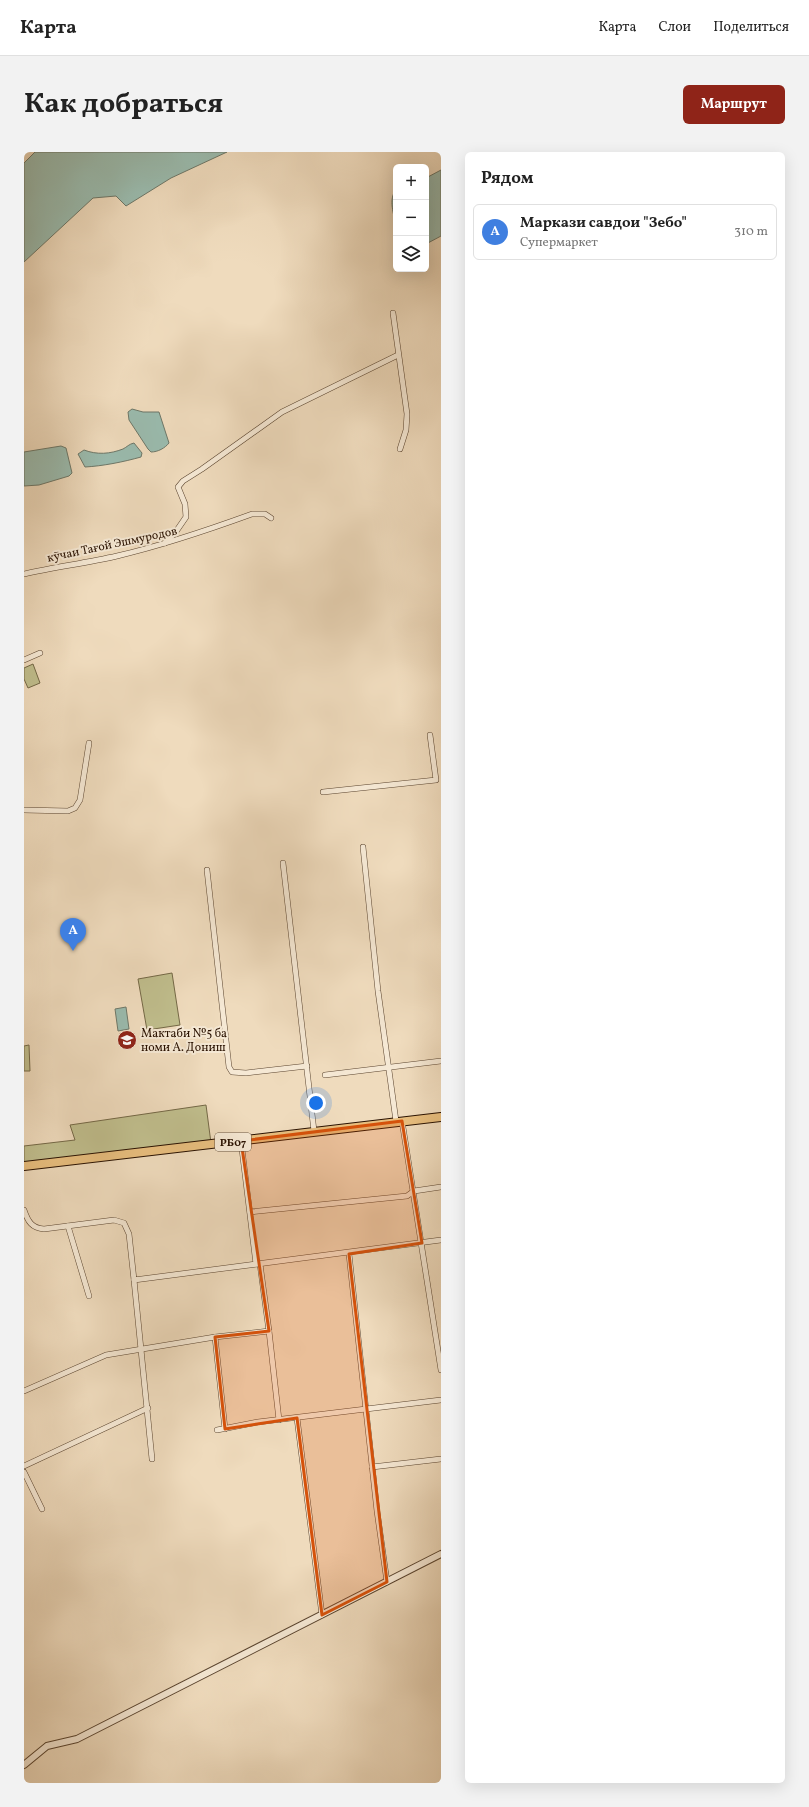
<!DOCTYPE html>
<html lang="ru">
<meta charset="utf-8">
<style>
:root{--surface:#fff;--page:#f2f2f2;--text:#222;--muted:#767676;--line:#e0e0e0;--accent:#8f2418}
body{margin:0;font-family:Vollkorn,serif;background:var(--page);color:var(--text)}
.controls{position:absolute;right:12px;top:12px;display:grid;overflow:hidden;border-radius:6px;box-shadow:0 4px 16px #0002}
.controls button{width:36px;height:36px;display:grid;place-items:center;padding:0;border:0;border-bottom:1px solid var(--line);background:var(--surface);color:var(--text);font:20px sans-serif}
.you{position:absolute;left:292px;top:951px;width:14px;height:14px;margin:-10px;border:3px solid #fff;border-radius:50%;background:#1a73e8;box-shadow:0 0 0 6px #1a73e833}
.badge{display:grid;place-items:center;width:26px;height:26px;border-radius:50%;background:var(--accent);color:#fff;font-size:13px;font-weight:700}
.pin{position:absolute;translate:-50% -33px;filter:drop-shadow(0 1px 2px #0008)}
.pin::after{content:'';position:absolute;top:21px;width:14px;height:12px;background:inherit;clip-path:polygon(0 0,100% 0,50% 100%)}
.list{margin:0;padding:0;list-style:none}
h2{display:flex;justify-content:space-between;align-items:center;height:52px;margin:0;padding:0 16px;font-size:17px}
h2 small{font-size:13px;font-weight:400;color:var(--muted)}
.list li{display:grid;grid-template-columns:26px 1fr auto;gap:12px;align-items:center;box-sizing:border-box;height:56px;margin:0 8px 8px;padding:0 8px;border:1px solid var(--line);border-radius:6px}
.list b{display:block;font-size:15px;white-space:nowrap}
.list p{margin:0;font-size:13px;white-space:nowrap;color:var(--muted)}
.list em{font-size:13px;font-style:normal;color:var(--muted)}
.icon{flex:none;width:22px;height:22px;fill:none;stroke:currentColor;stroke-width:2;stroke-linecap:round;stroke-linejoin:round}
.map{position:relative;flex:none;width:417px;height:1631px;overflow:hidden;border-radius:6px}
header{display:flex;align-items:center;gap:24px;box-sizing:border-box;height:56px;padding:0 20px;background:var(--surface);border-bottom:1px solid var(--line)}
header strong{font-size:19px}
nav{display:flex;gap:22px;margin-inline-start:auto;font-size:14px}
.intro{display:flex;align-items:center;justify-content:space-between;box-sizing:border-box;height:96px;padding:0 24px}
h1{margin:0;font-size:28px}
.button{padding:10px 18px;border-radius:6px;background:var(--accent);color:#fff;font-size:14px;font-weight:700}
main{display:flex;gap:24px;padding:0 24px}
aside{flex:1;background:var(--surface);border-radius:6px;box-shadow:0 4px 16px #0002}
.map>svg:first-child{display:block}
.green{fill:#c0be8d;stroke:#746846}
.water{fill:#9abbae;stroke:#6d7768}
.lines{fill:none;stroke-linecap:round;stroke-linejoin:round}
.minor-casing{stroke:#5a442f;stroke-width:6}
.tertiary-casing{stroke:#5a442f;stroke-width:8}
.trunk-casing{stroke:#291100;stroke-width:10}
.minor{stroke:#f5e8d4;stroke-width:5}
.tertiary{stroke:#f5e8d4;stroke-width:6}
.trunk{stroke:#e8be7e;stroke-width:8}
.marked{fill:#d5520b;fill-opacity:0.2;stroke:#d5520b;stroke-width:3;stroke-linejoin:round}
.labels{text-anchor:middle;stroke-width:4;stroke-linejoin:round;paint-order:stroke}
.shield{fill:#f5e8d4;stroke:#665240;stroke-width:1}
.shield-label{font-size:11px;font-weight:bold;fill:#291100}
.street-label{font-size:12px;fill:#291100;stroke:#f5e8d4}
.poi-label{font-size:12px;fill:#291100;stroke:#f5e8d4;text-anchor:start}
</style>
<header>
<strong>Карта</strong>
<nav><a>Карта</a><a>Слои</a><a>Поделиться</a></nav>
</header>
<div class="intro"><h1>Как добраться</h1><a class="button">Маршрут</a></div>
<main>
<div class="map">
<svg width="417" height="1631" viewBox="0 0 417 1631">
<rect width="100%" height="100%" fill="#efdbbd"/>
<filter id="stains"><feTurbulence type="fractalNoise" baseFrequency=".005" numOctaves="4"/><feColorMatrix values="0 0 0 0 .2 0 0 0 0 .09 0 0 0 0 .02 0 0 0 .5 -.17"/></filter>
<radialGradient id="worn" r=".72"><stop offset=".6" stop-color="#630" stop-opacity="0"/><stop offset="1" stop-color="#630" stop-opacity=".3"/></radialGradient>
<g class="green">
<polygon points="9,512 16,531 4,536 0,527 0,516"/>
<polygon points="148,821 156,873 123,878 114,827"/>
<polygon points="5,893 6,919 0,919 0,894"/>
<polygon points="182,953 187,991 0,1012 0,994 51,988 46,973"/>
</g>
<g class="water">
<polygon points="11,0 203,0 147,26 102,54 92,44 69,46 0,110 0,11"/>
<polygon points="417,18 417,84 402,92 402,26"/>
<path d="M372,38V73C370,63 364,47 372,38Z"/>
<path d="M108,257L119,260H135L145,291C141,296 134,300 127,300L124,297L105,268L104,260Z"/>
<path d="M110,291L118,301L117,305C99,310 79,314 61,315L54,302L60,298C73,303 86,302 99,297C103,295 105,292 110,291Z"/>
<polygon points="37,294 42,296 48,321 45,324 15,333 0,334 0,300"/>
<polygon points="102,855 105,877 94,879 91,857"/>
</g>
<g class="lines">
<defs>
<g id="minor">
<polyline points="369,161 383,262 382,278 376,297"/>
<polyline points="141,391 151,381 162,365 161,352 154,335 159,329 178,317 258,260 374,203"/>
<path d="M0,422C31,415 62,411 93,404C140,393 184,378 228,362H241L247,366"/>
<polyline points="0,508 16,501"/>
<polyline points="299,640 412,628 406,583"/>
<polyline points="0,658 44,659 51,656 56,648 65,591"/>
<polyline points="339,695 354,839 372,969"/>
<polyline points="259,711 290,979"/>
<polyline points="183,718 205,915 208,920 222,921 283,914"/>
<polyline points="301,923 417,909"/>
<polyline points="378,969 417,1218"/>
<polyline points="217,989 232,1112"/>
<path d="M0,1058C4,1070 8,1076 20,1077L90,1068L100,1071L105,1082L110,1128C212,1114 315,1102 417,1088"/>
<polyline points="226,1060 383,1044 390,1039 417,1035"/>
<polyline points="44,1074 65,1144"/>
<polyline points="325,1102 353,1359 363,1430"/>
<polyline points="110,1128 128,1307"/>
<polyline points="245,1179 255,1268"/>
<polyline points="191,1185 201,1277"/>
<polyline points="0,1239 82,1203 191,1185 245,1179 236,1112"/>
<polyline points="273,1266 298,1463"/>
<polyline points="193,1278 234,1270 417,1248"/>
<polyline points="0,1314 124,1256"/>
<polyline points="348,1315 417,1307"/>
<polyline points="0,1320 18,1357"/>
</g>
<polyline id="tertiary" points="0,1613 23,1594 53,1587 417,1402"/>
<polyline id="trunk" points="0,1014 417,965"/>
</defs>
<use href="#minor" class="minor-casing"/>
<use href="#tertiary" class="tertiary-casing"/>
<use href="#trunk" class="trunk-casing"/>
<use href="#minor" class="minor"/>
<use href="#tertiary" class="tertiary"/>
<use href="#trunk" class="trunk"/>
</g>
<path class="marked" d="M378,969L398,1091L325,1102L363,1430L298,1463L273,1266L201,1277L191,1185L245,1179L217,989Z"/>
<defs>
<symbol id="school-disc" viewBox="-11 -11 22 22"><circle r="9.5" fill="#8f2418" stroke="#f5e8d4"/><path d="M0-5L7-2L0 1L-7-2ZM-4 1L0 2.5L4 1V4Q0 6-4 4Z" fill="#fff"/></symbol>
</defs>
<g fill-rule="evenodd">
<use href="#school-disc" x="92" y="877" width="22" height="22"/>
</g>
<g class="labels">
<rect class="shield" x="191" y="981" width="36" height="18" rx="3"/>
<g class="shield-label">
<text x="209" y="994">РБ07</text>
</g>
<g class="street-label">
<text transform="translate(88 392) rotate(-12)" y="4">кӯчаи Тағой Эшмуродов</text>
</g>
<g class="poi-label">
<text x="117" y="885">Мактаби №5 ба<tspan x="117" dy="14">номи А. Дониш</tspan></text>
</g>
</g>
<rect width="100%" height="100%" filter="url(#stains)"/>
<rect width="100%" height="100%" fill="url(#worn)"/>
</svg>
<div class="controls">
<button>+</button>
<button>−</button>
<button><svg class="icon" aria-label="layers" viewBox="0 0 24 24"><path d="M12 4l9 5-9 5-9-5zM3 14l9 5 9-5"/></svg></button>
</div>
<div class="you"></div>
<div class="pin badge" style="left:49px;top:799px;background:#3f7fe0">A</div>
</div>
<aside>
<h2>Рядом<small></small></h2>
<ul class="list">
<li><span class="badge" style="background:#3f7fe0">A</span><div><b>Маркази савдои &quot;Зебо&quot;</b><p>Супермаркет</p></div><em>310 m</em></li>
</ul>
</aside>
</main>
